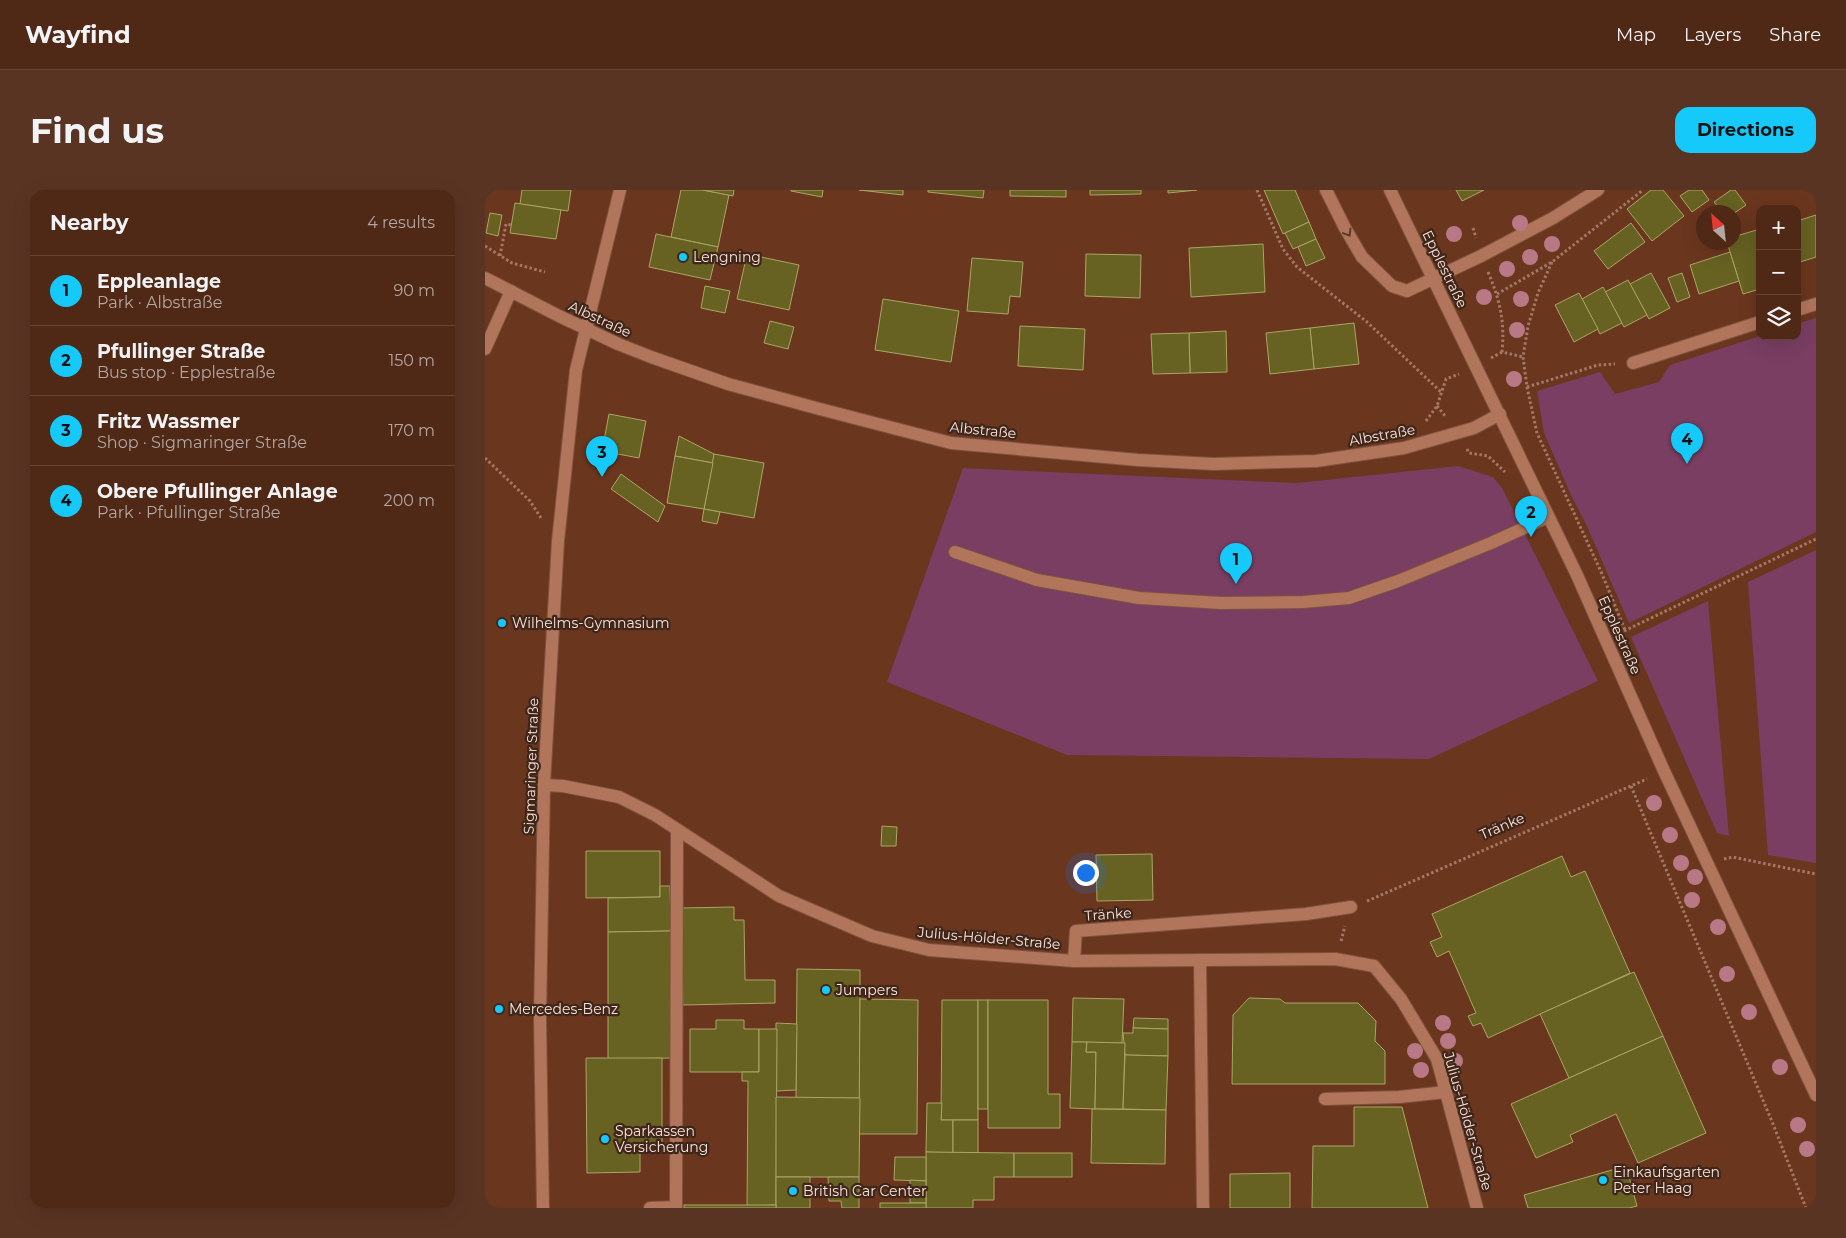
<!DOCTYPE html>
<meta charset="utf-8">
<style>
:root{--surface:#502816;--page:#5a3423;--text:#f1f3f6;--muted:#b4a6a1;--line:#674435;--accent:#15cafb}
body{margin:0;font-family:Montserrat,sans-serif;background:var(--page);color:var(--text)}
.controls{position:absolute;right:15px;top:15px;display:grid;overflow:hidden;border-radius:10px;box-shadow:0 5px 20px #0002}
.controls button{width:45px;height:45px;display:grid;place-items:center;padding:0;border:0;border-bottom:1px solid var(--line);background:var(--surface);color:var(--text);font:25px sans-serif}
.compass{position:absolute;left:1211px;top:15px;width:45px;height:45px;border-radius:50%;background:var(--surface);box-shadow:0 5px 20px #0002;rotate:333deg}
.you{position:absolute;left:600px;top:682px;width:18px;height:18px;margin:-12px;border:4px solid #fff;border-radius:50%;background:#1a73e8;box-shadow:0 0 0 8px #1a73e833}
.badge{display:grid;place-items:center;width:32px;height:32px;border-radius:50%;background:var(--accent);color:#111;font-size:16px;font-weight:700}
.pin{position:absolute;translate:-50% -41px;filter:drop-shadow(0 1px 2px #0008)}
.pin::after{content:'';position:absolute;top:26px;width:18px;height:15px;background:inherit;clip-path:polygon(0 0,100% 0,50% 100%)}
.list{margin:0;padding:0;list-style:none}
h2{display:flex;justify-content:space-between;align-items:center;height:65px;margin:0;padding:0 20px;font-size:21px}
h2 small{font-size:16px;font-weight:400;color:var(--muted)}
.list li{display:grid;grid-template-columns:32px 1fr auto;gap:15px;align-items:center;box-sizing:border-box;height:70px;padding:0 20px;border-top:1px solid var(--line)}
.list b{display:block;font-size:19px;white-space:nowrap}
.list p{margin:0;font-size:16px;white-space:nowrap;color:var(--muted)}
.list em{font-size:16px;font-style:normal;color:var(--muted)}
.icon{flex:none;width:28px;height:28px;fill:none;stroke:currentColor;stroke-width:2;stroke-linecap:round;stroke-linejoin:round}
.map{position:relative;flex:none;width:1331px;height:1018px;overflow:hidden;border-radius:15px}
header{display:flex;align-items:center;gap:30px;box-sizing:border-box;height:70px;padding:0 25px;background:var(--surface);border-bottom:1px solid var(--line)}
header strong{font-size:24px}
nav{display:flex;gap:28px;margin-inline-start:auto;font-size:18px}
.intro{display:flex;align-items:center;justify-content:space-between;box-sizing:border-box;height:120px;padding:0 30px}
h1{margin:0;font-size:35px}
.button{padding:12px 22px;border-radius:15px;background:var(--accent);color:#111;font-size:18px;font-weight:700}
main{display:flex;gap:30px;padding:0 30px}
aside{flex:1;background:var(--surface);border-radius:15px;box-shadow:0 5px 20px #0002}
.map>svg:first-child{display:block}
.green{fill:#793e62}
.building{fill:#676122;stroke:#aba567}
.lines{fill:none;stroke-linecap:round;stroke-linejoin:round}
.minor-casing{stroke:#7e523d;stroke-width:14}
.path{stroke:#a37866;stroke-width:3;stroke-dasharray:2.5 2.5;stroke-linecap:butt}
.minor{stroke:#b0755b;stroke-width:12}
.tree{fill:#b97885}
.oneway{stroke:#5a3a2b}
.poi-dot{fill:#15cafb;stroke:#3e261b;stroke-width:2}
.labels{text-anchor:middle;stroke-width:4.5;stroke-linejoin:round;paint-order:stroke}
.poi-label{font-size:14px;fill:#fce1d6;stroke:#3e261b;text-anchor:start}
.street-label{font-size:14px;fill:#fce1d6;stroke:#3e261b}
</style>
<header>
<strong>Wayfind</strong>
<nav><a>Map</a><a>Layers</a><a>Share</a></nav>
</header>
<div class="intro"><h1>Find us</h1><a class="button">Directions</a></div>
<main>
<aside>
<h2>Nearby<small>4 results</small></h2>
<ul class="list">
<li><span class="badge">1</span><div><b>Eppleanlage</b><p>Park · Albstraße</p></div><em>90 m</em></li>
<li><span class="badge">2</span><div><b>Pfullinger Straße</b><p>Bus stop · Epplestraße</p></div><em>150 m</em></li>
<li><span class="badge">3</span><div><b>Fritz Wassmer</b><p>Shop · Sigmaringer Straße</p></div><em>170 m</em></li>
<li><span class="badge">4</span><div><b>Obere Pfullinger Anlage</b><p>Park · Pfullinger Straße</p></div><em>200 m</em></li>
</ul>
</aside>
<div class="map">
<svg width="1331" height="1018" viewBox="0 0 1331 1018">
<rect width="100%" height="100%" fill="#6b361e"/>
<g class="green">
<polygon points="1331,128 1331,342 1144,433 1101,334 1086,305 1059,243 1052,201 1115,182 1130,204 1174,192 1185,175 1275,146 1312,146 1312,134"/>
<polygon points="973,276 1008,287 1017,298 1113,491 944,569 582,565 402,492 478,278 812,293"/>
<polygon points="1331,360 1331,673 1283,665 1263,392"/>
<polygon points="1223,411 1244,646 1232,643 1146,447"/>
</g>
<g class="building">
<polygon points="37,0 86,0 83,21 35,14"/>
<polygon points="196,0 218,0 244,5 233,57 186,47"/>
<polygon points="218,0 249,0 248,6"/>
<polygon points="306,0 338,0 337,7 306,1"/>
<polygon points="374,0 418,0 418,5"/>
<polygon points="443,0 499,0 498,8 443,2"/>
<polygon points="525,0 581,0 581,7 525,6"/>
<polygon points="605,0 656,0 656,4 605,5"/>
<polygon points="683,0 712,0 683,3"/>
<polygon points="779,0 810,0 824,32 798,44"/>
<polygon points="971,0 999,0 977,11"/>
<polygon points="1166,0 1178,0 1199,26 1167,51 1142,19"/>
<polygon points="1204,0 1217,0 1224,10 1207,22 1195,6"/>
<polygon points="1246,0 1250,0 1261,15 1248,24 1248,22 1237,22 1229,12"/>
<polygon points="30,13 76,20 71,49 25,43"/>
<polygon points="5,23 17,25 13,46 1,43"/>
<polygon points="1331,25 1331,67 1312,73 1312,31"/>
<polygon points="824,32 831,49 808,59 800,43"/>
<polygon points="1146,33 1160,52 1123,79 1109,61"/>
<polygon points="1275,39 1275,99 1258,104 1242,52 1248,52 1248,47"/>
<polygon points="171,44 233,57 225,90 164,77"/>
<polygon points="831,49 840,68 821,76 813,57"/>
<polygon points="778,54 780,102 706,107 704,58"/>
<polygon points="1245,62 1254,91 1214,104 1205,75"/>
<polygon points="262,64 314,75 304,120 252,109"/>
<polygon points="601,64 656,65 655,108 600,106"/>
<polygon points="487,68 538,72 535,107 525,106 523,124 482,121"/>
<polygon points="1166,83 1185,118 1164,129 1145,94"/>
<polygon points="1197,83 1205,107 1192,112 1183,88"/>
<polygon points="1143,90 1162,125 1139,137 1120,102"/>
<polygon points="220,96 245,101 240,123 216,118"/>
<polygon points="1118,97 1137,133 1115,144 1097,109"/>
<polygon points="1094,103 1113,139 1089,152 1070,115"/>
<polygon points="398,109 474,121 466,172 390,160"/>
<polygon points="285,131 309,137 303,159 279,153"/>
<polygon points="869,133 874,174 829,179 825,138"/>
<polygon points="535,136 600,139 598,180 533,176"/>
<polygon points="825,138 829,179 785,184 781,143"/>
<polygon points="741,141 742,182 705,183 704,143"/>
<polygon points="704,143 705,183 668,184 666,144"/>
<polygon points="124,224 161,231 154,268 117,261"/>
<polygon points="194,246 229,264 228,273 190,266"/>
<polygon points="229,264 279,273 269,328 219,319"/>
<polygon points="190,266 228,273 219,319 182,313"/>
<polygon points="136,284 180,316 173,332 126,299"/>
<polygon points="219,319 235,322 232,334 217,331"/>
<polygon points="397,636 412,637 411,656 396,656"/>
<polygon points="101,661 175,661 175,707 101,708"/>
<polygon points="667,664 668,710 612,711 611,665"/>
<polygon points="1077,666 1086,687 1100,681 1145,783 1003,848 996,833 988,836 983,826 991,823 964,761 952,767 945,752 957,747 947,724"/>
<polygon points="175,696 185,696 186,741 123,742 123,708 175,707"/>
<polygon points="249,717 249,730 259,730 260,790 290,790 290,813 198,815 196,718"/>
<polygon points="186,741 186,868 123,869 123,742"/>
<polygon points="312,779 375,780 375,908 311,908"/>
<polygon points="1149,782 1178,846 1084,888 1055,824"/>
<polygon points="588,808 639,809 637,853 587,852"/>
<polygon points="764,808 795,809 800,813 873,813 891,831 890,851 900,861 900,894 747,894 748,825"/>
<polygon points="375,809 433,810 432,944 374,944"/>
<polygon points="457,810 493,810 493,930 456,930"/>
<rect x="493" y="810" width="10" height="109"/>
<polygon points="503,810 563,810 563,904 575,904 575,938 503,938"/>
<polygon points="649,828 683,829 683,839 648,838"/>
<polygon points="231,830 259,830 259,839 274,839 274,882 205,882 205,839 231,839"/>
<polygon points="291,833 312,834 311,900 291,901"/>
<polygon points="648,838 683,839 683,866 640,865 638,843 648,843"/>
<polygon points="274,839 292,839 291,1015 262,1016 263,891 257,891 257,882 274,882"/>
<polygon points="1178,846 1221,943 1153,973 1131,924 1085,945 1088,952 1051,968 1026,914"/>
<polygon points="587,852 602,852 601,862 611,862 610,919 585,918"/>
<polygon points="602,852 640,853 638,919 610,919 611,862 601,862"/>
<polygon points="640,865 683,866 681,920 638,919"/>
<polygon points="101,868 177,868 177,955 155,955 155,982 102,983"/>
<polygon points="291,907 375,908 374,987 291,987"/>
<polygon points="442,913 457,913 456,930 468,930 468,963 441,962"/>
<polygon points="869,917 917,917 943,1018 827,1018 828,956 869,956"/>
<polygon points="607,919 681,920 680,974 606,973"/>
<rect x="468" y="930" width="25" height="33"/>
<polygon points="441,962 529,963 529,987 509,987 509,1010 488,1010 488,1018 441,1018"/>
<rect x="529" y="963" width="58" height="24"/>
<polygon points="410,967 441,967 441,991 409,990"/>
<polygon points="1141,976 1152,1016 1144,1018 1043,1018 1039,1005"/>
<polygon points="805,983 805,1018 745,1018 745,984"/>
<rect x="291" y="987" width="34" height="31"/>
<polygon points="343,987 374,987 374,1018 357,1018 356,1011 344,1011"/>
<polygon points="425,990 441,991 441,1013 425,1013"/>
<rect x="395" y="1013" width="46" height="5"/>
<rect x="199" y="1015" width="92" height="3"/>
</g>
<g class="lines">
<defs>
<g id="minor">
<polyline points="841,0 860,38 877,67 907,96 922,101 996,66 1068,28 1113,0"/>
<polyline points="905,0 1091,383 1179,581 1331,905"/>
<polyline points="0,88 74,126 133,154 166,167 243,194 331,218 466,253 653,270 729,274 831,271 919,258 989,238 1015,224"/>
<polyline points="1312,120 1331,114"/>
<polyline points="0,159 26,101"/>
<polyline points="1148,173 1275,132"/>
<polyline points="470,362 552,390 654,408 736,413 818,412 864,408 913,391 1006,353 1063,327"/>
<polyline points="59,595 78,596 134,607 170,625 294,706 387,746 444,760 589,771 850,769 889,776 916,809 952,869 992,1018"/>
<polyline points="715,770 718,1018"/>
<polyline points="589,771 591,741 821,724 866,717"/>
<polyline points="840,909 914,907 961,902"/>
<polyline points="58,1018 55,829 59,595 73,351 91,180 135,0"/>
<polyline points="165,1018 191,1017"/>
<polyline points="191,1018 192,640"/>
</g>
</defs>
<use href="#minor" class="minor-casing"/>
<g class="path">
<polyline points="772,0 798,59 812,77 882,132 956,202"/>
<polyline points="988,38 991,48"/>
<polyline points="0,56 27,73 60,82"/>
<polyline points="15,66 21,34 26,35"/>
<polyline points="1067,72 1053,103 1043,136 1038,167 1042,197 1052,243 1117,384 1140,440"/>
<path d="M1003,82C1015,110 1020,132 1017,162L1038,167"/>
<polyline points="1012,104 1067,72 1158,0"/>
<polyline points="1006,168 1017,162"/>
<polyline points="1042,197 1113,175 1130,174"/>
<polyline points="952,216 961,227"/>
<polyline points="941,231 952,216 961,189 974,184"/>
<polyline points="982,259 984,263 1003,266 1020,282"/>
<polyline points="0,268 45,311 56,328"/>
<polyline points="1139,441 1331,349"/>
<polyline points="1146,596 1288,934 1321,1018"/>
<polyline points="1239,669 1248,667 1331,684"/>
<polyline points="882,711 1162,589"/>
<polyline points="856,751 860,736"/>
</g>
<use href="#minor" class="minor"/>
</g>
<g class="tree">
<circle cx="1035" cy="33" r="8"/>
<circle cx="969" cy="44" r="8"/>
<circle cx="1067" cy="54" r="8"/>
<circle cx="1045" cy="67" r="8"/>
<circle cx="1022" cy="79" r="8"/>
<circle cx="999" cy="107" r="8"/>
<circle cx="1036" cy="109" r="8"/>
<circle cx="1032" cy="140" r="8"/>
<circle cx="1029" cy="189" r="8"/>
<circle cx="1169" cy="613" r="8"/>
<circle cx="1185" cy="645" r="8"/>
<circle cx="1196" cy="673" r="8"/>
<circle cx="1210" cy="687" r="8"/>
<circle cx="1207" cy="710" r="8"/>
<circle cx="1233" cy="737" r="8"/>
<circle cx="1242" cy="784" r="8"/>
<circle cx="1264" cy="822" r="8"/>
<circle cx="958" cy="833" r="8"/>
<circle cx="963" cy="851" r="8"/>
<circle cx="930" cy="861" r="8"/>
<circle cx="970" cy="871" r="8"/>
<circle cx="1295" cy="877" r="8"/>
<circle cx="936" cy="880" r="8"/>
<circle cx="1313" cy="935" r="8"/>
<circle cx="1322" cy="959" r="8"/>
</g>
<defs><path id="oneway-chevron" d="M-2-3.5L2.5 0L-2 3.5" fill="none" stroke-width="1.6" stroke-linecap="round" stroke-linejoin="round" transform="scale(1.25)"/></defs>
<use class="oneway" href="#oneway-chevron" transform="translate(863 43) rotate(59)"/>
<g class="poi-dot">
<circle cx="198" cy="67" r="5"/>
<circle cx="17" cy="433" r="5"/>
<circle cx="341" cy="800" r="5"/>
<circle cx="14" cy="819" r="5"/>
<circle cx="120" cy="949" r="5"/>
<circle cx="1118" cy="990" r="5"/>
<circle cx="308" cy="1001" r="5"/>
</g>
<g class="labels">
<g class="poi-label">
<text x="208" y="72">Lengning</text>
<text x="27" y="438">Wilhelms-Gymnasium</text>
<text x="351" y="805">Jumpers</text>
<text x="24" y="824">Mercedes-Benz</text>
<text x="130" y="946">Sparkassen<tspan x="130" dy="16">Versicherung</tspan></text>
<text x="1128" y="987">Einkaufsgarten<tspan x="1128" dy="16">Peter Haag</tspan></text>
<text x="318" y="1006">British Car Center</text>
</g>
<g class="street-label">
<text transform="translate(960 79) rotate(64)" y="5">Epplestraße</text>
<text transform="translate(115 129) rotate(25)" y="5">Albstraße</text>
<text transform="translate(498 240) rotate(6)" y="5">Albstraße</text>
<text transform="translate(897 245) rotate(-10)" y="5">Albstraße</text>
<text transform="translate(1135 445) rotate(66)" y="5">Epplestraße</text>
<text transform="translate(46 576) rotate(-88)" y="5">Sigmaringer Straße</text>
<text transform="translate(1017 636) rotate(-23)" y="5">Tränke</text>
<text transform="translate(623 724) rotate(-4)" y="5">Tränke</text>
<text transform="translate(504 748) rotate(5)" y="5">Julius-Hölder-Straße</text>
<text transform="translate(983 931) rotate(74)" y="5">Julius-Hölder-Straße</text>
</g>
</g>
</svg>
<div class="controls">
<button>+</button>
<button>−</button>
<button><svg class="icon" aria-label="layers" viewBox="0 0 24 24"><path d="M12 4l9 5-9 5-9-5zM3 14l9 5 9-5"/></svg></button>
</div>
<svg class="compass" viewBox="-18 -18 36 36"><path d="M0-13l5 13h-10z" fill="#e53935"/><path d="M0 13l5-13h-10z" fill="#b4a6a1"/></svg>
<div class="you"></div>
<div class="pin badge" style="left:751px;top:394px">1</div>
<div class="pin badge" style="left:1046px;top:347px">2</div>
<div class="pin badge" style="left:117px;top:287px">3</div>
<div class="pin badge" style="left:1202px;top:274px">4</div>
</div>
</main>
